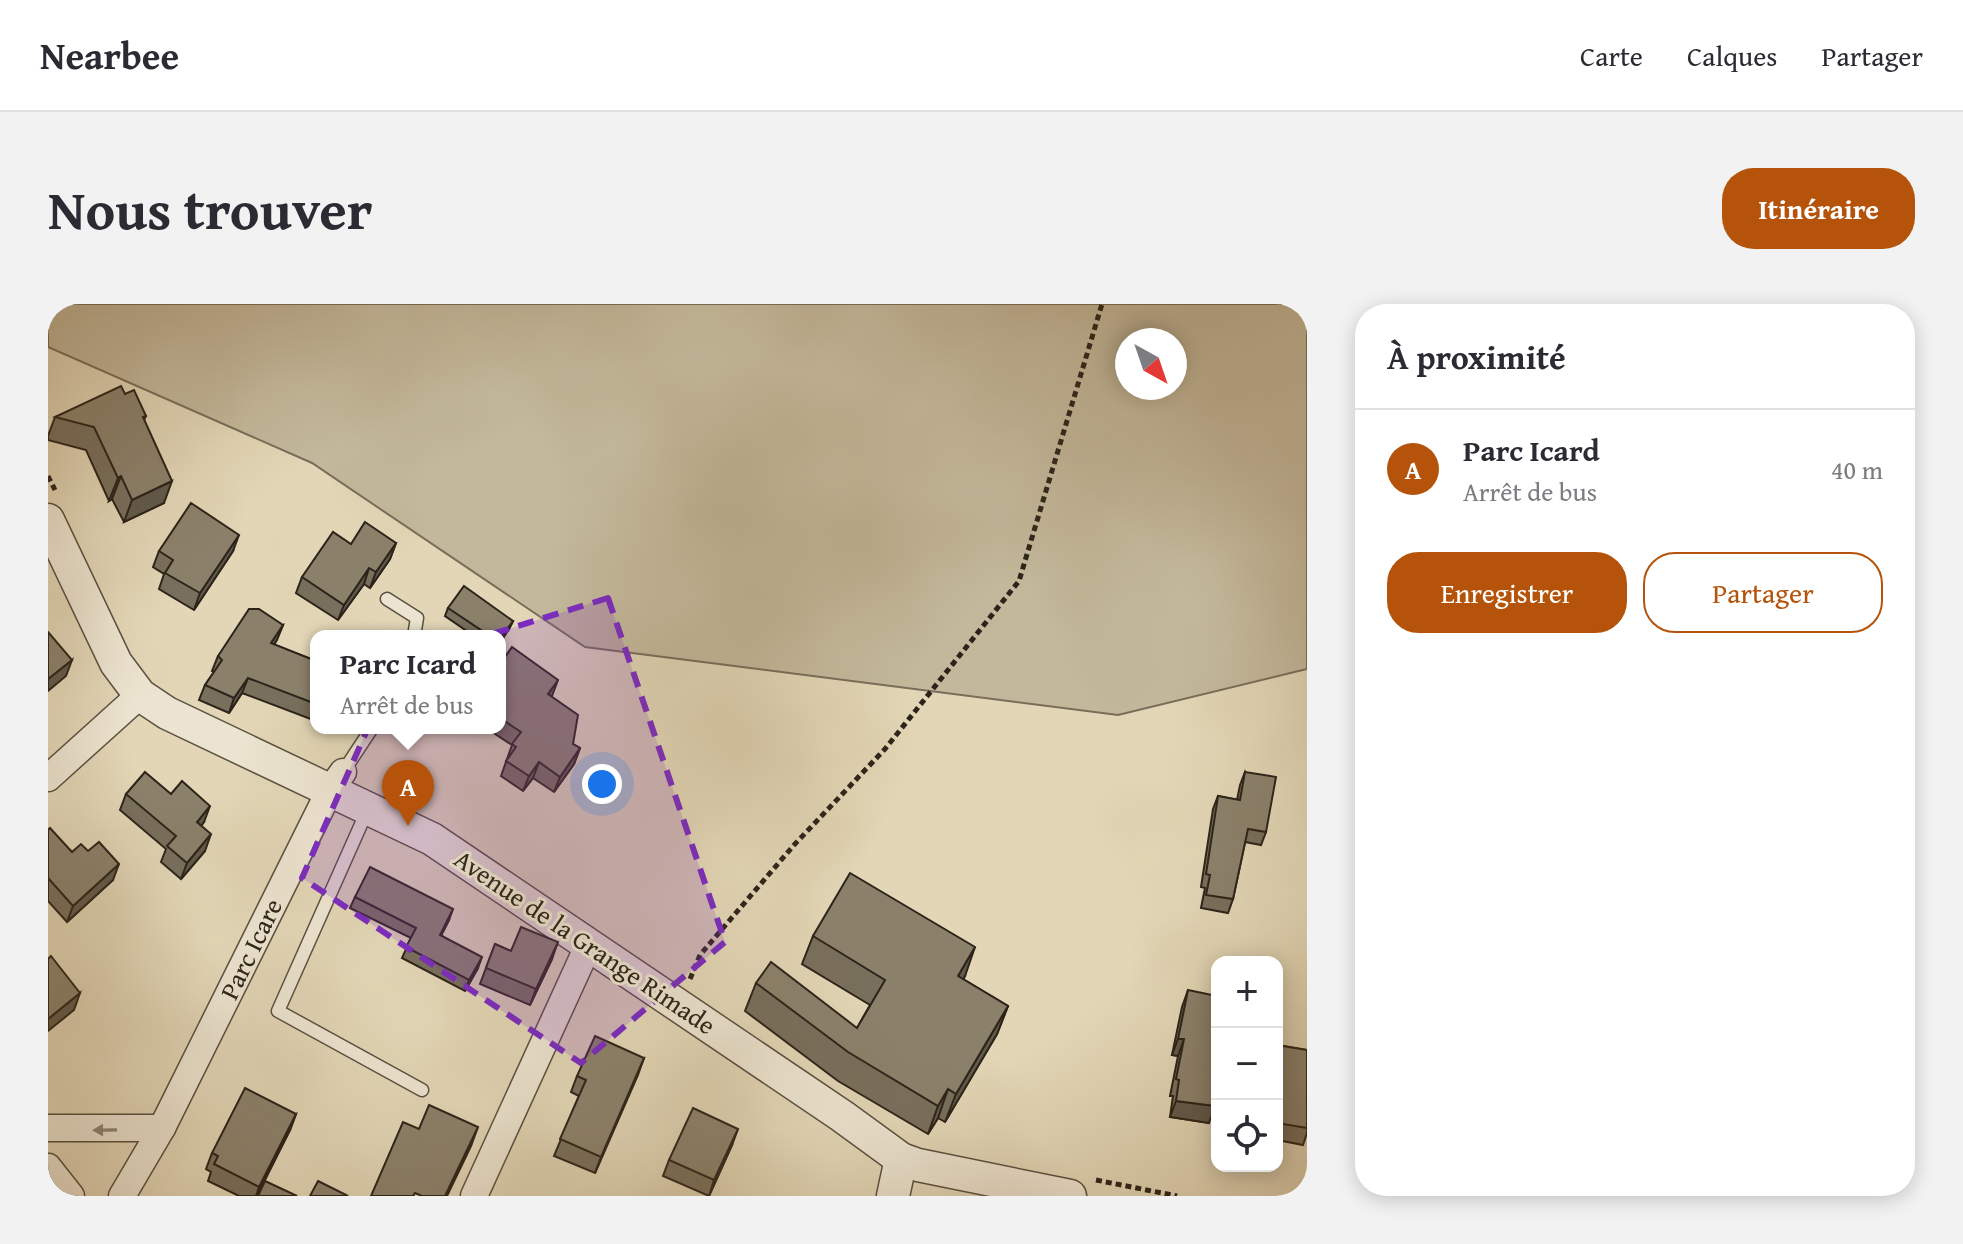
<!DOCTYPE html>
<html lang="fr">
<meta charset="utf-8">
<style>
:root{--surface:#fff;--page:#f2f2f3;--text:#2b2b33;--muted:#7c7c81;--line:#e1e1e2;--accent:#b45309}
body{margin:0;font-family:"Gentium Book Plus",serif;background:var(--page);color:var(--text)}
.controls{position:absolute;right:24px;bottom:24px;display:grid;overflow:hidden;border-radius:16px;box-shadow:0 4px 20px #0003}
.controls button{width:72px;height:72px;display:grid;place-items:center;padding:0;border:0;border-bottom:2px solid var(--line);background:var(--surface);color:var(--text);font:40px sans-serif}
.compass{position:absolute;left:1067px;top:24px;width:72px;height:72px;border-radius:50%;background:var(--surface);box-shadow:0 4px 20px #0003;rotate:140deg}
.you{position:absolute;left:554px;top:480px;width:28px;height:28px;margin:-20px;border:6px solid #fff;border-radius:50%;background:#1a73e8;box-shadow:0 0 0 12px #1a73e833}
.badge{display:grid;place-items:center;width:52px;height:52px;border-radius:50%;background:var(--accent);color:#fff;font-size:26px;font-weight:700}
.pin{position:absolute;translate:-50% -66px;filter:drop-shadow(0 2px 4px #0008)}
.pin::after{content:'';position:absolute;top:42px;width:28px;height:24px;background:inherit;clip-path:polygon(0 0,100% 0,50% 100%)}
.popup{position:absolute;left:262px;top:326px;width:196px;height:104px;box-sizing:border-box;display:grid;place-content:center;border-radius:16px;background:var(--surface);filter:drop-shadow(0 2px 6px #0005);font-size:26px;white-space:nowrap;color:var(--muted)}
.popup b{font-size:30px;color:var(--text)}
.popup::after{content:'';position:absolute;left:50%;top:100%;margin-left:-16px;border:16px solid transparent;border-top-color:var(--surface)}
.list{margin:0;padding:0;list-style:none}
h2{display:flex;justify-content:space-between;align-items:center;height:104px;margin:0;padding:0 32px;font-size:34px}
h2 small{font-size:26px;font-weight:400;color:var(--muted)}
.list li{display:grid;grid-template-columns:52px 1fr auto;gap:24px;align-items:center;box-sizing:border-box;height:120px;padding:0 32px;border-top:2px solid var(--line)}
.list b{display:block;font-size:30px;white-space:nowrap}
.list p{margin:0;font-size:26px;white-space:nowrap;color:var(--muted)}
.list em{font-size:26px;font-style:normal;color:var(--muted)}
.actions{display:flex;gap:16px;padding:24px 32px}
.actions a{flex:1;padding:18px 0;border:2px solid var(--accent);border-radius:32px;text-align:center;font-size:28px;color:var(--accent)}
.actions .main{background:var(--accent);color:#fff}
.icon{flex:none;width:44px;height:44px;fill:none;stroke:currentColor;stroke-width:2;stroke-linecap:round;stroke-linejoin:round}
.map{position:relative;flex:none;width:1259px;height:892px;overflow:hidden;border-radius:32px}
header{display:flex;align-items:center;gap:48px;box-sizing:border-box;height:112px;padding:0 40px;background:var(--surface);border-bottom:2px solid var(--line)}
header strong{font-size:38px}
nav{display:flex;gap:44px;margin-inline-start:auto;font-size:28px}
.intro{display:flex;align-items:center;justify-content:space-between;box-sizing:border-box;height:192px;padding:0 48px}
h1{margin:0;font-size:56px}
.button{padding:20px 36px;border-radius:32px;background:var(--accent);color:#fff;font-size:28px;font-weight:700}
main{display:flex;gap:48px;padding:0 48px}
aside{flex:1;background:var(--surface);border-radius:32px;box-shadow:0 4px 20px #0003}
.map>svg:first-child{display:block}
.green{fill:#c3b89b;stroke:#786e5a;stroke-width:2;fill-rule:evenodd}
.lines{fill:none;stroke-linecap:round;stroke-linejoin:round}
.service-casing{stroke:#5a5041;stroke-width:15}
.minor-casing{stroke:#5a5041;stroke-width:29}
.tertiary-casing{stroke:#5a5041;stroke-width:35}
.path{stroke:#2c241a;stroke-width:5;stroke-dasharray:6 4;stroke-linecap:butt}
.service{stroke:#ece4d0;stroke-width:12}
.minor{stroke:#ece4d0;stroke-width:26}
.tertiary{stroke:#ece4d0;stroke-width:32}
.wall{fill:#786f5c;stroke:#2c241a;stroke-width:2}
.shaded-wall{fill:#615a4b;stroke:#2c241a;stroke-width:2}
.building{fill:#8b816b;stroke:#2c241a;stroke-width:2}
.oneway{fill:#8c8475}
.marked{fill:#7b2cbf;fill-opacity:0.2;stroke:#7b2cbf;stroke-width:6;stroke-dasharray:16 10;stroke-linejoin:round}
.labels{text-anchor:middle;stroke-width:6;stroke-linejoin:round;paint-order:stroke}
.street-label{font-size:26px;fill:#2c241a;stroke:#ece4d0}
</style>
<header>
<strong>Nearbee</strong>
<nav><a>Carte</a><a>Calques</a><a>Partager</a></nav>
</header>
<div class="intro"><h1>Nous trouver</h1><a class="button">Itinéraire</a></div>
<main>
<div class="map">
<svg width="1259" height="892" viewBox="0 0 1259 892">
<rect width="100%" height="100%" fill="#e2d6b6"/>
<filter id="stains"><feTurbulence type="fractalNoise" baseFrequency=".0025" numOctaves="4"/><feColorMatrix values="0 0 0 0 .2 0 0 0 0 .09 0 0 0 0 .02 0 0 0 .5 -.17"/></filter>
<radialGradient id="worn" r=".72"><stop offset=".6" stop-color="#630" stop-opacity="0"/><stop offset="1" stop-color="#630" stop-opacity=".3"/></radialGradient>
<path class="green" d="M0,0H1259V365L1070,411L537,343L264,159L0,43ZM1079,36H1127V84H1079Z"/>
<g class="lines">
<defs>
<g id="service">
<polyline points="339,295 369,314 366,332"/>
<polyline points="295,468 324,424"/>
<polyline points="319,507 230,707 374,786"/>
</g>
<g id="minor">
<polyline points="0,474 92,391"/>
<polyline points="0,824 114,824"/>
<polyline points="0,863 23,892"/>
<polyline points="74,892 114,824 282,486 295,468"/>
<polyline points="426,892 541,640"/>
</g>
<g id="tertiary">
<polyline points="0,216 68,359 92,391 119,409 384,535 794,812 853,855 870,861 1022,892"/>
<polyline points="845,892 853,855"/>
</g>
</defs>
<use href="#service" class="service-casing"/>
<use href="#minor" class="minor-casing"/>
<use href="#tertiary" class="tertiary-casing"/>
<g class="path">
<polyline points="0,172 7,186"/>
<polyline points="642,675 652,651 746,541 837,445 971,277 1054,0"/>
<polyline points="1048,876 1129,892"/>
</g>
<use href="#service" class="service"/>
<use href="#minor" class="minor"/>
<use href="#tertiary" class="tertiary"/>
</g>
<g class="wall">
<polygon points="77,90 98,112 96,116 116,199 76,218 64,195 61,197 38,146 0,136 0,132 7,113"/>
<polygon points="348,239 342,255 322,284 316,280 290,316 248,289 254,273 303,240"/>
<polygon points="111,247 185,247 146,306 111,285 116,270 105,263"/>
<polygon points="400,304 465,317 461,325 452,332 426,332 397,312"/>
<polygon points="235,321 226,341 268,357 268,417 194,389 181,409 151,396 157,381 166,368 164,367 170,352"/>
<polygon points="452,360 504,393 525,440 532,444 526,460 506,488 485,474 475,487 453,472 464,441 438,424 452,424"/>
<polygon points="1197,468 1218,528 1213,541 1197,538 1185,595 1180,609 1153,604 1157,584 1153,583 1165,505 1170,492 1189,496 1192,481"/>
<polygon points="78,490 156,518 153,522 157,547 133,575 113,558 118,545 72,506"/>
<polygon points="0,526 24,548 40,547 65,576 19,618 0,597"/>
<polygon points="307,593 401,616 393,631 430,664 417,687 354,654 363,634 302,604"/>
<polygon points="765,632 917,672 915,675 960,702 949,730 897,818 890,814 880,830 790,777 697,707 708,679 809,724 822,701 754,660"/>
<polygon points="447,640 463,647 504,655 482,701 432,680"/>
<polygon points="1140,686 1161,819 1122,813 1125,792 1122,792 1130,752 1124,751 1134,703"/>
<polygon points="1229,741 1259,746 1259,829 1255,841 1229,836"/>
<polygon points="596,754 547,869 506,852 531,792 523,788 529,772"/>
<polygon points="248,810 242,826 209,892 191,892 160,877 163,868 158,865 164,849"/>
<polygon points="684,841 661,892 615,872 621,856"/>
</g>
<g class="shaded-wall">
<polygon points="73,172 64,195 61,197 70,174"/>
<polygon points="124,177 116,199 76,218 84,196"/>
<polygon points="191,231 185,247 146,306 152,289"/>
<polygon points="348,239 342,255 322,284 328,268"/>
<polygon points="321,264 316,280 290,316 296,301"/>
<polygon points="465,317 461,325 452,339 452,335"/>
<polygon points="235,321 229,336 217,354 223,339"/>
<polygon points="24,356 18,372 0,387 0,375"/>
<polygon points="200,374 194,389 181,409 186,394"/>
<polygon points="510,376 504,392 495,406 500,390"/>
<polygon points="532,444 526,460 506,488 512,473"/>
<polygon points="491,458 485,474 475,487 481,472"/>
<polygon points="162,502 156,518 143,535 149,518"/>
<polygon points="163,530 157,547 133,575 139,559"/>
<polygon points="71,560 65,576 19,618 25,602"/>
<polygon points="405,605 401,616 388,642 392,631"/>
<polygon points="510,638 504,655 482,701 488,685"/>
<polygon points="927,643 917,672 900,701 910,672"/>
<polygon points="434,653 430,664 417,687 421,676"/>
<polygon points="32,689 26,706 0,727 0,715"/>
<polygon points="960,702 949,730 897,818 908,790"/>
<polygon points="1130,735 1136,735 1130,752 1124,751"/>
<polygon points="596,754 590,771 547,869 553,853"/>
<polygon points="900,785 890,814 880,830 890,802"/>
<polygon points="1128,797 1167,802 1161,819 1122,813"/>
<polygon points="248,810 242,826 208,892 211,883"/>
<polygon points="430,823 423,842 399,892 397,892"/>
<polygon points="690,825 684,841 661,892 666,876"/>
</g>
<g class="building">
<polygon points="73,82 77,90 86,86 98,112 95,113 124,177 84,196 73,172 70,174 46,123 7,113"/>
<polygon points="143,199 191,231 152,289 117,269 125,256 111,247"/>
<polygon points="317,218 348,239 328,268 321,264 296,301 254,273 285,228 303,240"/>
<polygon points="416,282 465,317 452,335 452,332 442,332 400,304"/>
<polygon points="201,305 211,305 235,321 223,339 268,357 268,400 200,374 186,394 157,381 174,356 170,352"/>
<polygon points="0,328 24,356 0,375"/>
<polygon points="464,343 510,376 500,390 530,411 525,440 532,444 512,473 491,458 481,472 458,457 468,443 464,440 473,428 452,414 452,360"/>
<polygon points="97,468 123,490 134,477 162,502 149,518 163,530 139,559 119,542 128,532 78,490"/>
<polygon points="1197,468 1228,473 1218,528 1200,525 1185,595 1158,591 1162,571 1158,570 1170,492 1192,496"/>
<polygon points="2,524 24,548 33,540 40,547 51,538 71,560 25,602 0,574 0,526"/>
<polygon points="322,563 405,605 392,631 434,653 421,676 358,643 368,624 307,593"/>
<polygon points="802,569 927,643 910,672 960,702 908,790 900,785 890,802 800,748 708,679 723,658 809,724 837,676 765,632"/>
<polygon points="473,623 510,638 488,685 438,664 447,640 463,647"/>
<polygon points="3,652 32,689 0,715 0,655"/>
<polygon points="1140,686 1169,692 1169,791 1167,802 1128,797 1131,776 1128,775 1136,735 1130,735"/>
<polygon points="547,732 596,754 553,853 512,835 538,776 529,772"/>
<polygon points="1229,741 1259,746 1259,824 1229,819"/>
<polygon points="197,784 248,810 211,883 166,860 170,852 164,849"/>
<polygon points="381,801 430,823 397,892 374,892 367,889 365,892 323,892 355,818 371,825"/>
<polygon points="645,804 690,825 666,876 621,856"/>
<polygon points="217,877 249,892 210,892"/>
<polygon points="270,877 300,892 262,892"/>
</g>
<defs><path id="oneway-solid" d="M-6-.8H1V-3.2L6.5 0L1 3.2V.8H-6Z" transform="scale(2)"/></defs>
<use class="oneway" href="#oneway-solid" transform="translate(57 826) rotate(179)"/>
<path class="marked" d="M560,294L677,638L533,759L254,574L348,360Z"/>
<g class="labels">
<g class="street-label">
<text transform="translate(537 638) rotate(34)" y="9">Avenue de la Grange Rimade</text>
<text transform="translate(203 645) rotate(-64)" y="9">Parc Icare</text>
</g>
</g>
<rect width="100%" height="100%" filter="url(#stains)"/>
<rect width="100%" height="100%" fill="url(#worn)"/>
</svg>
<div class="controls">
<button>+</button>
<button>−</button>
<button><svg class="icon" aria-label="locate" viewBox="0 0 24 24"><circle cx="12" cy="12" r="6"/><path d="M12 2v4M12 18v4M2 12h4M18 12h4"/></svg></button>
</div>
<svg class="compass" viewBox="-18 -18 36 36"><path d="M0-13l5 13h-10z" fill="#e53935"/><path d="M0 13l5-13h-10z" fill="#7c7c81"/></svg>
<div class="you"></div>
<div class="pin badge" style="left:360px;top:522px">A</div>
<div class="popup"><b>Parc Icard</b>Arrêt de bus</div>
</div>
<aside>
<h2>À proximité<small></small></h2>
<ul class="list">
<li><span class="badge">A</span><div><b>Parc Icard</b><p>Arrêt de bus</p></div><em>40 m</em></li>
</ul>
<div class="actions"><a class="main">Enregistrer</a><a>Partager</a></div>
</aside>
</main>
